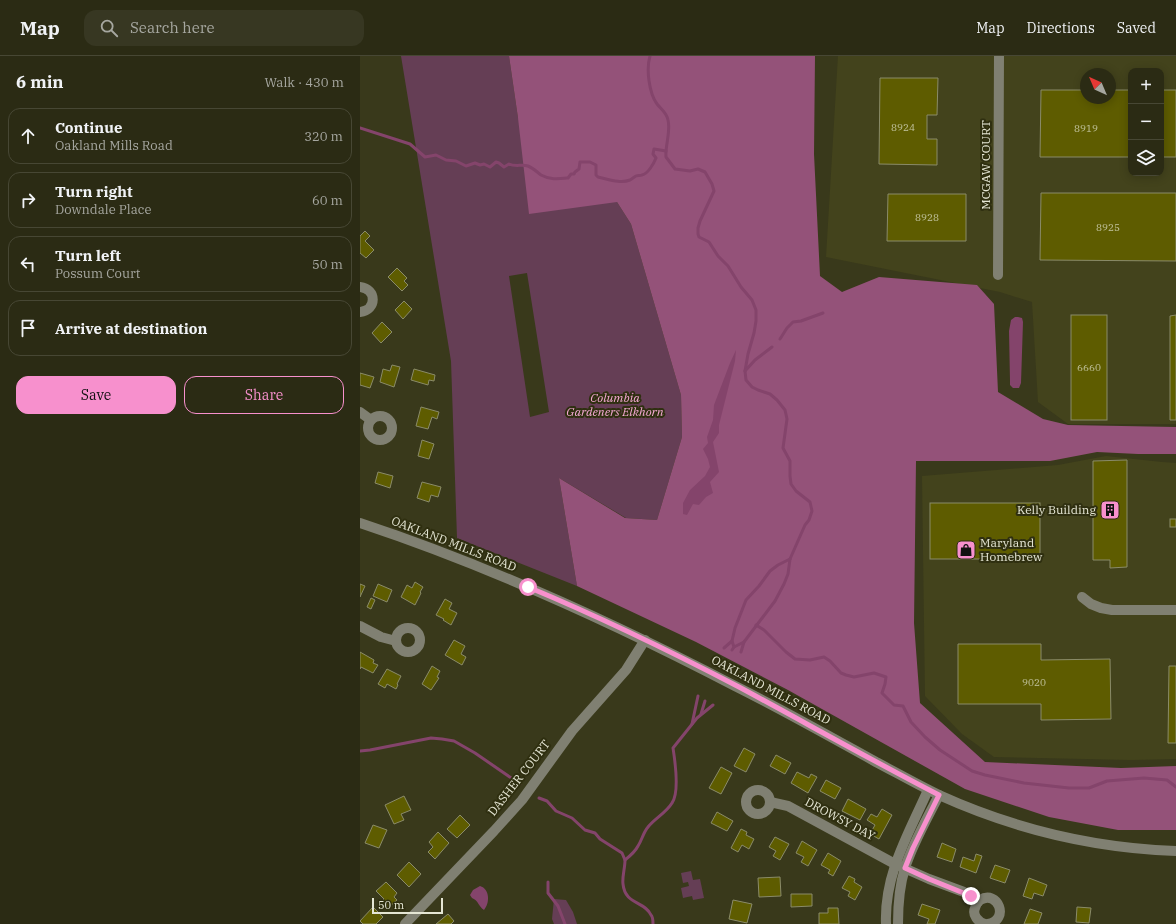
<!DOCTYPE html>
<meta charset="utf-8">
<style>
:root{--surface:#2b2b14;--page:#373722;--text:#f1f3f6;--muted:#a6a7a0;--line:#474734;--accent:#f790cd}
body{margin:0;font-family:"IBM Plex Serif",serif;background:var(--page);color:var(--text)}
.controls{position:absolute;right:12px;top:12px;display:grid;overflow:hidden;border-radius:8px;box-shadow:0 2px 10px #0003}
.controls button{width:36px;height:36px;display:grid;place-items:center;padding:0;border:0;border-bottom:1px solid var(--line);background:var(--surface);color:var(--text);font:20px sans-serif}
.compass{position:absolute;left:720px;top:12px;width:36px;height:36px;border-radius:50%;background:var(--surface);box-shadow:0 2px 10px #0003;rotate:316deg}
.scale{position:absolute;left:12px;bottom:10px;width:71px;box-sizing:border-box;padding-left:4px;border:2px solid #e5e6d4;border-top:0;font-size:11px;line-height:14px;white-space:nowrap;color:#e5e6d4;-webkit-text-stroke:3px #2f2f10;paint-order:stroke}
.stop{position:absolute;width:12px;height:12px;margin:-9px;border:3px solid #f790cd;border-radius:50%;background:#fff}
.stop.end{background:#f790cd;border-color:#fff;box-shadow:0 1px 4px #0008}
.list{margin:0;padding:0;list-style:none}
h2{display:flex;justify-content:space-between;align-items:center;height:52px;margin:0;padding:0 16px;font-size:17px}
h2 small{font-size:13px;font-weight:400;color:var(--muted)}
.list li{display:grid;grid-template-columns:26px 1fr auto;gap:12px;align-items:center;box-sizing:border-box;height:56px;margin:0 8px 8px;padding:0 8px;border:1px solid var(--line);border-radius:12px}
.list b{display:block;font-size:15px;white-space:nowrap}
.list p{margin:0;font-size:13px;white-space:nowrap;color:var(--muted)}
.list em{font-size:13px;font-style:normal;color:var(--muted)}
.actions{display:flex;gap:8px;padding:12px 16px}
.actions a{flex:1;padding:9px 0;border:1px solid var(--accent);border-radius:12px;text-align:center;font-size:14px;color:var(--accent)}
.actions .main{background:var(--accent);color:#111}
.icon{flex:none;width:22px;height:22px;fill:none;stroke:currentColor;stroke-width:2;stroke-linecap:round;stroke-linejoin:round}
.map{position:relative;flex:none;width:816px;height:868px;overflow:hidden}
header{display:flex;align-items:center;gap:24px;box-sizing:border-box;height:56px;padding:0 20px;background:var(--surface);border-bottom:1px solid var(--line)}
header strong{font-size:19px}
nav{display:flex;gap:22px;margin-inline-start:auto;font-size:14px}
.search{width:280px;height:36px;background:var(--page);display:flex;align-items:center;gap:10px;box-sizing:border-box;padding:0 14px;border-radius:12px;color:var(--muted);font-size:15px}
main{display:flex}
aside{flex:1;background:var(--surface)}
.map>svg:first-child{display:block}
.built{fill:#43431c;fill-rule:evenodd}
.green{fill:#653e55;fill-rule:evenodd}
.forest{fill:#945279}
.water{fill:#84446b}
.lines{fill:none;stroke-linecap:round;stroke-linejoin:round}
.stream{stroke:#84446b;stroke-width:3}
.building{fill:#5e5c00;stroke:#8a8b69}
.minor{stroke:#808072;stroke-width:10}
.route{stroke:#f790cd;stroke-width:5}
.labels{text-anchor:middle;stroke-width:4;stroke-linejoin:round;paint-order:stroke}
.number-label{font-size:10px;fill:#c3c49f}
.street-label{font-size:12px;fill:#e5e6d4;stroke:#2f2f10}
.park-label{font-size:12px;font-style:italic;fill:#f8abd7;stroke:#2f2f10}
.poi-label{font-size:12px;fill:#e5e6d4;stroke:#2f2f10;text-anchor:end}
</style>
<header>
<strong>Map</strong>
<div class="search"><svg class="icon" aria-label="search" viewBox="0 0 24 24"><circle cx="10" cy="10" r="6"/><path d="M15 15l6 6"/></svg>Search here</div>
<nav><a>Map</a><a>Directions</a><a>Saved</a></nav>
</header>
<main>
<aside>
<h2>6 min<small>Walk · 430 m</small></h2>
<ul class="list">
<li><svg class="icon" aria-label="ahead" viewBox="0 0 24 24"><path d="M12 20V5M6 11l6-6 6 6"/></svg><div><b>Continue</b><p>Oakland Mills Road</p></div><em>320 m</em></li>
<li><svg class="icon" aria-label="right" viewBox="0 0 24 24"><path d="M7 20v-9h11M14 6l5 5-5 5"/></svg><div><b>Turn right</b><p>Downdale Place</p></div><em>60 m</em></li>
<li><svg class="icon" aria-label="left" viewBox="0 0 24 24"><path d="M17 20v-9H6M10 6l-5 5 5 5"/></svg><div><b>Turn left</b><p>Possum Court</p></div><em>50 m</em></li>
<li><svg class="icon" aria-label="arrive" viewBox="0 0 24 24"><path d="M6 21V4h12l-3 4 3 4H6"/></svg><div><b>Arrive at destination</b></div></li>
</ul>
<div class="actions"><a class="main">Save</a><a>Share</a></div>
</aside>
<div class="map">
<svg width="816" height="868" viewBox="0 0 816 868">
<rect width="100%" height="100%" fill="#39391b"/>
<g class="built">
<path d="M478,0H816V368H708L678,346L672,246L640,236L466,201ZM771,15H801V117H771ZM726,18H750V42H726Z"/>
<polygon points="746,400 802,406 816,407 816,703 771,704 634,701 602,678 565,640 562,420 698,409"/>
</g>
<g class="green">
<path d="M41,0H149L158,62L257,146L271,168L321,339L322,381L297,464L266,462L199,422L217,530L97,482L91,305ZM167,217L189,356L170,361L149,220Z"/>
<polygon points="331,815 333,824 340,823 344,842 333,844 332,840 323,842 321,832 329,830 328,826 323,827 321,817"/>
<polygon points="194,843 206,844 213,856 217,868 194,868 192,863"/>
</g>
<polygon class="forest" points="149,0 455,0 454,98 460,220 482,236 519,221 617,229 634,248 638,336 683,363 708,369 816,371 816,398 778,398 737,396 690,405 556,405 554,567 560,647 625,706 761,712 816,710 816,774 758,774 689,761 605,733 428,634 336,586 217,530 199,422 265,462 297,464 322,381 321,339 271,168 257,146 169,158 158,62"/>
<g class="water">
<polygon points="655,261 658,261 662,262 663,266 661,327 659,332 653,332 650,329 650,325 649,275 651,264"/>
<polygon points="376,294 375,305 359,369 359,377 353,386 359,416 350,426 353,437 346,441 339,449 333,448 327,459 323,458 323,447 330,434 345,420 350,411 348,403 343,393 348,387 347,381 353,364 354,349 370,307"/>
<path d="M120,830C130,833 130,847 124,854C118,850 119,845 112,842L110,839L113,834Z"/>
</g>
<g class="lines">
<g class="stream">
<path d="M290,0C286,13 289,37 297,48C301,53 307,57 308,64C311,76 305,89 306,101L315,113L330,115L338,113L345,116L352,128L354,135L340,165L338,172V178L339,181L349,186L358,200L368,210L381,231L392,244L396,254V265L394,277L388,298L385,315L386,324L392,331L398,334L410,338L417,344L425,354L427,363L423,392L430,405V420L431,428L436,435L450,446L452,455L449,464L445,469L430,503L428,518L424,528L415,545L384,586L381,596"/>
<path d="M0,72L50,88L65,101L76,99L86,104L96,105L106,110L115,107L120,109L124,108L130,111L136,106L139,107L144,111L149,108C155,111 162,108 168,110C173,112 177,116 181,119C190,124 198,123 208,122L211,118H214L215,116L219,113L220,106H230L236,109V119L238,121C248,123 260,128 270,124C272,123 274,121 276,120C278,119 280,120 282,119C288,118 294,107 296,102L293,98L294,93L306,95"/>
<polyline points="420,283 427,272 433,266 441,265 463,257"/>
<polyline points="385,315 395,304 412,291"/>
<polyline points="396,569 404,574 426,596 435,603 450,604 464,601 470,605 481,617 486,619 494,621 514,617 526,621 525,628 522,637 534,649 543,650 551,666 565,681 580,694 612,715 625,719 664,727 709,732 729,732 747,725 784,722 807,724 816,731"/>
<polyline points="372,585 375,572 386,544 399,530 410,515 418,509 430,503"/>
<polyline points="364,592 372,585 374,591"/>
<polyline points="372,594 374,591 384,586"/>
<polyline points="341,658 345,645"/>
<polyline points="332,668 338,640"/>
<polyline points="0,695 10,694 71,682 82,683 94,685 115,697 160,728"/>
<polyline points="179,742 187,745 196,755 212,762 225,774 235,777 240,783 262,797 265,804"/>
<polyline points="188,826 188,837 198,850 205,868"/>
<path d="M293,868C293,865 293,861 291,859C285,845 265,849 263,828C262,821 265,812 265,804C270,800 275,796 278,790C282,784 283,777 288,771C295,762 306,757 312,747C320,736 315,705 313,692L337,662L353,649"/>
</g>
</g>
<g class="building">
<polygon points="520,22 578,22 577,59 567,59 567,83 577,83 577,109 519,108"/>
<polygon points="681,34 726,34 726,42 750,42 750,34 771,34 771,101 680,101"/>
<rect x="801" y="34" width="15" height="67"/>
<polygon points="681,137 816,137 816,205 680,204"/>
<polygon points="528,138 606,138 606,185 527,185"/>
<polygon points="5,175 10,180 5,185 14,194 6,202 0,197 0,180"/>
<polygon points="37,212 47,222 44,225 48,229 42,235 28,221"/>
<polygon points="44,245 52,253 43,263 35,254"/>
<rect x="711" y="259" width="36" height="105"/>
<polygon points="816,259 816,364 810,364 810,260"/>
<polygon points="22,266 32,276 21,287 12,277"/>
<polygon points="32,309 40,311 34,331 20,326 23,313 30,315"/>
<polygon points="54,313 75,319 74,325 69,324 68,329 51,324"/>
<polygon points="0,317 14,321 10,332 0,329"/>
<polygon points="61,351 79,356 77,363 72,361 68,373 56,370"/>
<polygon points="62,384 74,388 69,403 58,400"/>
<polygon points="767,404 767,511 750,512 750,504 733,504 733,405"/>
<polygon points="18,416 33,420 30,432 15,427"/>
<polygon points="62,426 81,431 78,441 71,439 69,446 57,442"/>
<rect x="570" y="447" width="110" height="56"/>
<rect x="810" y="463" width="6" height="8"/>
<polygon points="55,526 63,531 60,536 61,537 55,549 41,541 47,529 52,532"/>
<polygon points="0,528 5,530 0,541"/>
<polygon points="18,528 32,534 27,546 13,540"/>
<polygon points="11,542 15,544 11,553 7,551"/>
<polygon points="85,543 92,547 89,553 97,557 91,569 83,564 84,563 76,559"/>
<polygon points="94,584 105,590 101,598 106,601 102,609 85,599"/>
<polygon points="598,588 681,588 681,604 750,603 751,663 681,664 681,648 598,648"/>
<polygon points="0,596 14,604 13,607 18,609 13,617 1,611 0,613"/>
<polygon points="72,610 80,615 77,621 79,622 71,634 62,628"/>
<polygon points="809,610 816,610 816,687 808,687"/>
<polygon points="27,613 41,620 37,628 38,629 36,633 27,628 25,632 18,628"/>
<polygon points="384,692 395,698 386,716 374,710"/>
<polygon points="416,699 431,707 425,718 410,710"/>
<polygon points="361,711 372,717 361,738 349,732"/>
<polygon points="437,716 449,722 451,718 457,721 448,737 431,727"/>
<polygon points="466,724 481,732 475,743 460,735"/>
<polygon points="44,740 51,754 41,758 44,764 34,768 25,749"/>
<polygon points="488,743 506,753 500,764 482,755"/>
<polygon points="522,753 532,759 519,783 510,778 515,769 507,764 511,758 517,761"/>
<polygon points="357,756 373,765 367,775 351,767"/>
<polygon points="100,759 110,769 97,782 87,773"/>
<polygon points="13,769 27,774 19,792 5,787"/>
<polygon points="381,773 387,776 386,779 394,783 389,793 382,789 378,796 371,792"/>
<polygon points="78,776 89,787 75,803 68,796 73,791 69,786"/>
<polygon points="415,781 429,788 420,804 413,800 416,795 409,791"/>
<polygon points="442,785 457,794 448,810 441,806 444,801 436,797"/>
<polygon points="582,787 596,793 592,806 577,801"/>
<polygon points="468,797 481,805 473,820 468,817 470,814 461,809"/>
<polygon points="616,798 622,800 616,817 600,811 603,801 614,805"/>
<polygon points="49,806 61,818 49,831 37,819"/>
<polygon points="635,809 650,814 645,827 630,822"/>
<polygon points="489,820 495,823 494,826 502,831 495,844 488,840 490,836 482,832"/>
<polygon points="420,821 421,840 399,841 398,822"/>
<polygon points="669,822 687,829 683,840 674,837 672,843 663,840"/>
<polygon points="26,826 37,837 34,841 37,844 28,852 22,845 24,843 16,835"/>
<polygon points="431,838 452,838 452,850 431,851"/>
<polygon points="373,844 392,848 387,867 369,863"/>
<polygon points="562,848 580,854 575,868 567,868 569,863 558,859"/>
<polygon points="13,851 23,861 16,868 3,868 0,865"/>
<polygon points="717,851 731,852 729,867 716,866"/>
<polygon points="468,852 478,852 479,868 459,868 459,857 468,857"/>
<polygon points="670,853 682,857 678,868 664,868"/>
<polygon points="88,858 94,865 91,868 76,868"/>
</g>
<g class="lines">
<g class="minor">
<polyline points="638,219 639,0"/>
<path d="M0,231C17,233 17,254 0,256"/>
<polyline points="0,356 11,364"/>
<circle cx="20" cy="372" r="12"/>
<path d="M0,467C130,510 254,567 375,630C423,654 469,680 516,706C537,717 558,729 579,739C654,773 734,792 816,795"/>
<polyline points="722,541 731,548 741,552 752,554 816,554"/>
<polyline points="0,570 21,581 36,585"/>
<circle cx="48" cy="584" r="12"/>
<circle cx="398" cy="746" r="12"/>
<polyline points="410,746 428,750 535,808 569,823 604,836 611,840 618,846"/>
<polyline points="45,868 134,775 162,744 212,675 266,614 285,584"/>
<path d="M526,868C524,818 549,777 568,734"/>
<path d="M538,868C538,849 539,831 545,812C553,787 567,763 579,739"/>
<path d="M625,868C618,866 612,859 615,852C616,848 617,846 620,844C638,833 650,864 628,868"/>
</g>
</g>
<g class="lines">
<path class="route" d="M168,531C240,561 310,595 379,631C446,667 511,704 579,739L553,792L545,812L569,823L611,840"/>
</g>
<defs>
<symbol id="building-square" viewBox="-11 -11 22 22"><rect x="-9" y="-9" width="18" height="18" rx="4" fill="#f790cd" stroke="#2f2f10"/><path d="M-4-6H4V6H1V3H-1V6H-4ZM-2.5-4.3h1.7v1.8h-1.7ZM.8-4.3h1.7v1.8H.8ZM-2.5-1h1.7V.8h-1.7ZM.8-1h1.7V.8H.8Z" fill="#111"/></symbol>
<symbol id="shop-square" viewBox="-11 -11 22 22"><rect x="-9" y="-9" width="18" height="18" rx="4" fill="#f790cd" stroke="#2f2f10"/><path d="M-5-2.5h2.3a2.7 3.5 0 0 1 5.4 0H5L5.5 6h-11ZM-1.5-2.5h3a1.5 2.3 0 0 0-3 0Z" fill="#111"/></symbol>
</defs>
<g fill-rule="evenodd">
<use href="#building-square" x="739" y="443" width="22" height="22"/>
<use href="#shop-square" x="595" y="483" width="22" height="22"/>
</g>
<g class="labels">
<g class="number-label">
<text x="543" y="75">8924</text>
<text x="726" y="76">8919</text>
<text x="567" y="165">8928</text>
<text x="748" y="175">8925</text>
<text x="729" y="315">6660</text>
<text x="674" y="630">9020</text>
</g>
<g class="street-label">
<text transform="translate(626 109) rotate(-90)" y="4">MCGAW COURT</text>
<text transform="translate(94 488) rotate(21)" y="4">OAKLAND MILLS ROAD</text>
<text transform="translate(411 634) rotate(28)" y="4">OAKLAND MILLS ROAD</text>
<text transform="translate(159 722) rotate(-52)" y="4">DASHER COURT</text>
<text transform="translate(480 763) rotate(28)" y="4">DROWSY DAY</text>
</g>
<g class="park-label">
<text x="255" y="346">Columbia<tspan x="255" dy="14">Gardeners Elkhorn</tspan></text>
</g>
<g class="poi-label">
<text x="736" y="458">Kelly Building</text>
<text x="620" y="491" text-anchor="start">Maryland<tspan x="620" dy="14">Homebrew</tspan></text>
</g>
</g>
</svg>
<div class="controls">
<button>+</button>
<button>−</button>
<button><svg class="icon" aria-label="layers" viewBox="0 0 24 24"><path d="M12 4l9 5-9 5-9-5zM3 14l9 5 9-5"/></svg></button>
</div>
<svg class="compass" viewBox="-18 -18 36 36"><path d="M0-13l5 13h-10z" fill="#e53935"/><path d="M0 13l5-13h-10z" fill="#a6a7a0"/></svg>
<div class="scale">50 m</div>
<div class="stop" style="left:168px;top:531px"></div>
<div class="stop end" style="left:611px;top:840px"></div>
</div>
</main>
